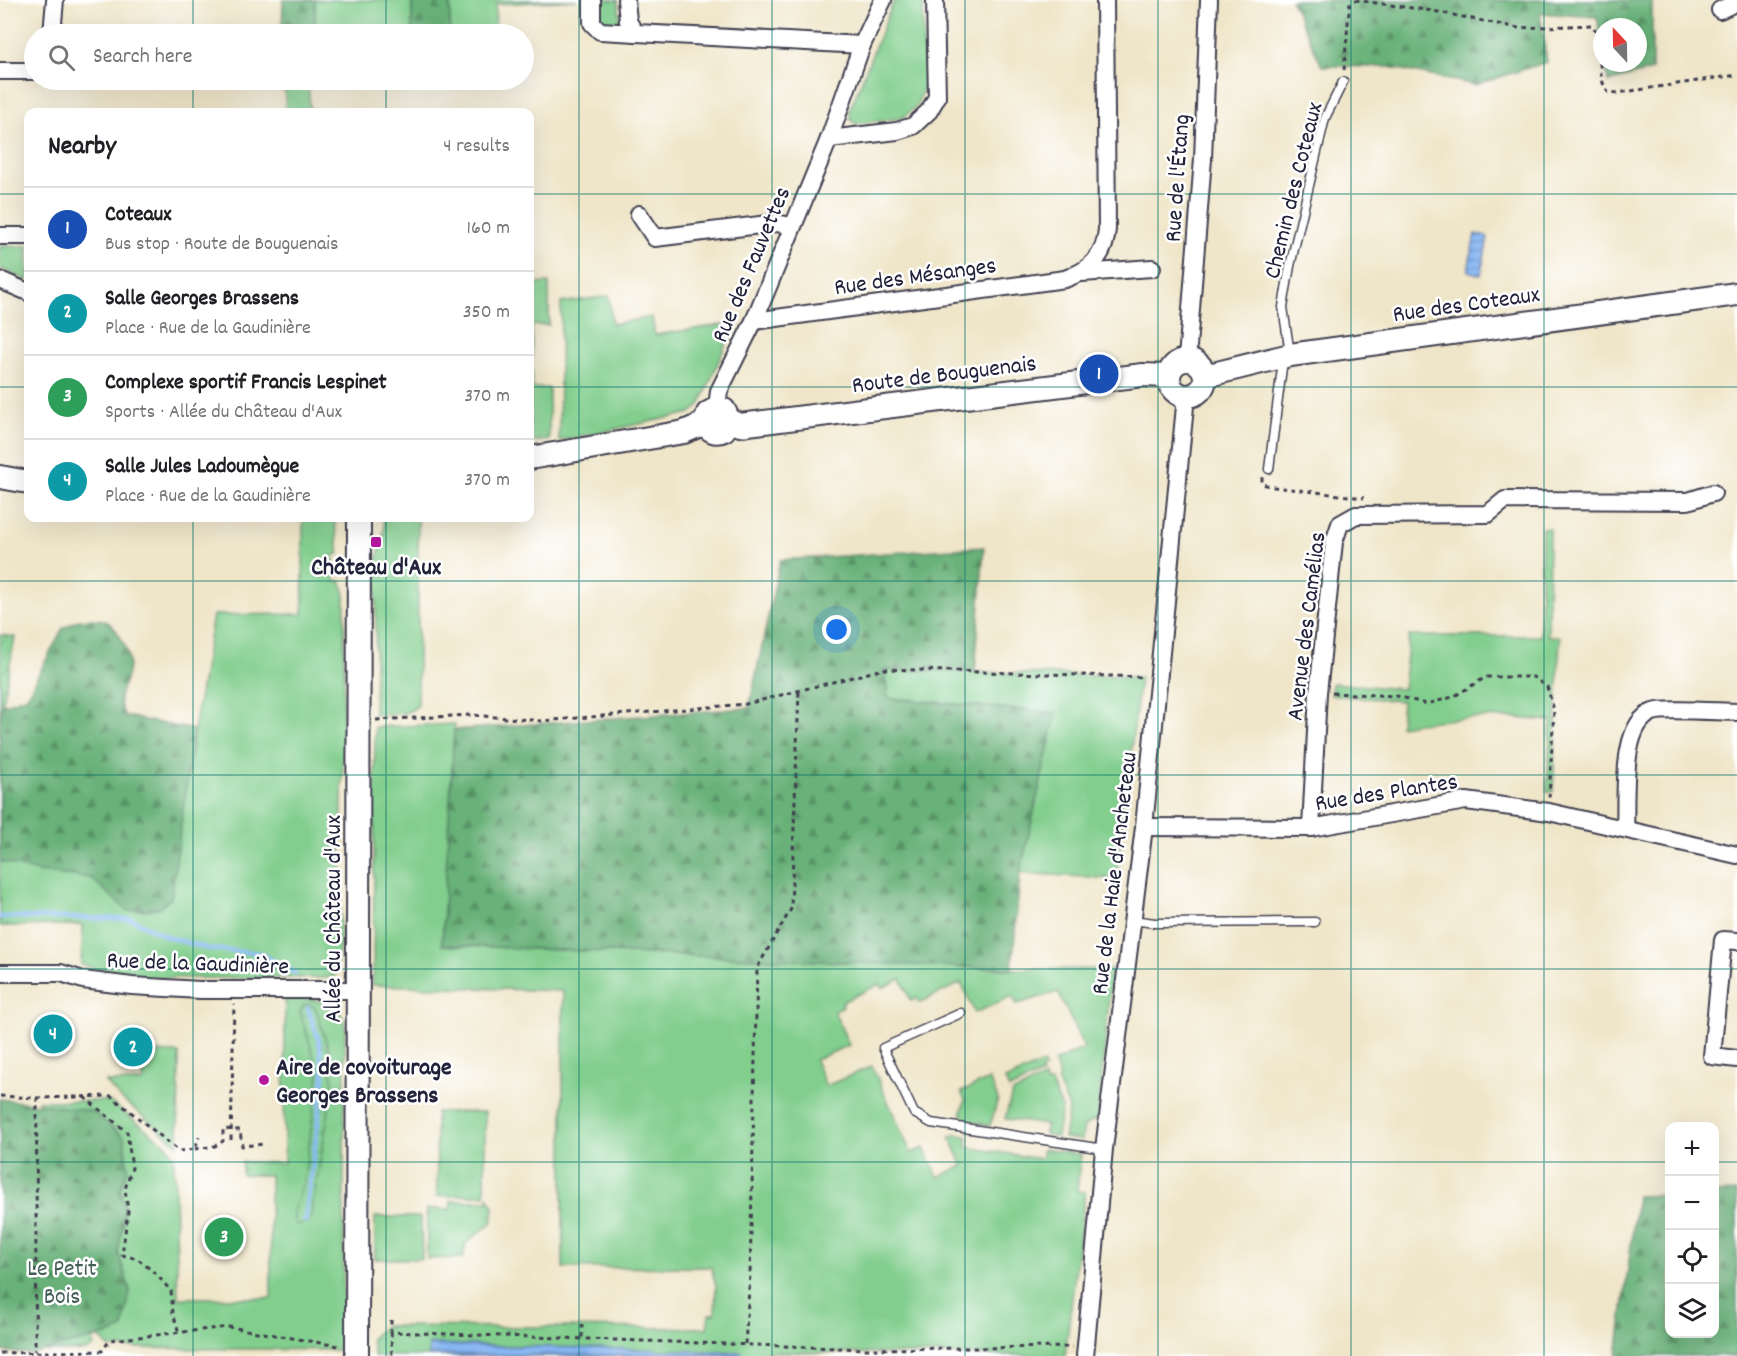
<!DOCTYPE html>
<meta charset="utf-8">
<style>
:root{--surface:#fff;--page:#f6f6f6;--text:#202124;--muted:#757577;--line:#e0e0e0;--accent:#b45309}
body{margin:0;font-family:Dekko,sans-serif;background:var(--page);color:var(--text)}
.controls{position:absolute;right:18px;bottom:18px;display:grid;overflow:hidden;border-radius:12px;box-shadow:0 6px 24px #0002}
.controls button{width:54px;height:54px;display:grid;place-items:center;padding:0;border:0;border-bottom:2px solid var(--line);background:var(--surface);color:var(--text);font:30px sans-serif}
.compass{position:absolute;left:1593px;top:18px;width:54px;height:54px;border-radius:50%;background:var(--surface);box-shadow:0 6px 24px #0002;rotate:338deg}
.you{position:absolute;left:837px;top:630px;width:21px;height:21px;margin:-15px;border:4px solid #fff;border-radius:50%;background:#1a73e8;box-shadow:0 0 0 9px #1a73e833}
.badge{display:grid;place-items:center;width:39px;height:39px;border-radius:50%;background:var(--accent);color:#fff;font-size:20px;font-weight:700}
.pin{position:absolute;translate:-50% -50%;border:3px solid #fff;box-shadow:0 2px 6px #0006}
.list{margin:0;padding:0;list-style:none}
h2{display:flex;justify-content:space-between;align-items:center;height:78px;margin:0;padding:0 24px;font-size:26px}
h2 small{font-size:20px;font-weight:400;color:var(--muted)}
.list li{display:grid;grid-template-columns:39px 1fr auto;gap:18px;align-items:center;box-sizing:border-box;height:84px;padding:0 24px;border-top:2px solid var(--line)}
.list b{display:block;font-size:22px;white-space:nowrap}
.list p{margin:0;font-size:20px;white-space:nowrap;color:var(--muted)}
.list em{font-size:20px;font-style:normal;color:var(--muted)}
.icon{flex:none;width:33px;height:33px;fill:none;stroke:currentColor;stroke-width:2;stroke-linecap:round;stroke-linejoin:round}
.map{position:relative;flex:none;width:1737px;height:1356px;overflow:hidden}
.search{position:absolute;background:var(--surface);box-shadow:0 6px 24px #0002;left:24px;top:24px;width:510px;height:66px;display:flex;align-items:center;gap:15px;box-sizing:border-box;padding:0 21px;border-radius:33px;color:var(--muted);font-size:22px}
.panel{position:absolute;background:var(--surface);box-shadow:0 6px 24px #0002;left:24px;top:108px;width:510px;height:414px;border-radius:12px}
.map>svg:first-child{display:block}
.green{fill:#81ce8d;stroke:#527864;stroke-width:1.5}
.forest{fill:url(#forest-firs);stroke:#456a5a;stroke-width:1.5}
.wetland{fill:url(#wetland-marsh);stroke:#527864;stroke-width:1.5}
.garden{fill:url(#garden-furrows);stroke:#527864;stroke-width:1.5}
.water{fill:url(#water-rules);stroke:#556d98;stroke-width:1.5}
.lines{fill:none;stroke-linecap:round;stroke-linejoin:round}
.stream{stroke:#88b8f4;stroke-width:4.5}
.lane-casing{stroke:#413f50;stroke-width:11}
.street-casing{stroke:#413f50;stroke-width:20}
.secondary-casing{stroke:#413f50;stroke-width:26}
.path{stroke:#413f50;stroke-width:3;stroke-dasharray:4.5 4.5;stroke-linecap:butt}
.lane{stroke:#fff;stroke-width:8}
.street{stroke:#fff;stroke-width:16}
.secondary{stroke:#fff;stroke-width:22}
.grid{fill:none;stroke:#0f766e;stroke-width:1.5;stroke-opacity:0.55}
.poi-dot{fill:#b5179e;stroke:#fff;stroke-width:2}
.labels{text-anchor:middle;stroke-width:5;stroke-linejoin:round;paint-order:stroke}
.street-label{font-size:24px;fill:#22223b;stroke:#fff}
.poi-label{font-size:24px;font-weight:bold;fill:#22223b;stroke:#fff}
.park-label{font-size:24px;fill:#435e58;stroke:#fff}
</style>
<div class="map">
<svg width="1737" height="1356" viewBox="0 0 1737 1356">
<defs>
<pattern id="forest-firs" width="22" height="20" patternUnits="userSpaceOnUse" patternTransform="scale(1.5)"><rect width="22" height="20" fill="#68b178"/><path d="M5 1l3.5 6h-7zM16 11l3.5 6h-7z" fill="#559064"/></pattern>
<pattern id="wetland-marsh" width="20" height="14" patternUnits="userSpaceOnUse" patternTransform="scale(1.5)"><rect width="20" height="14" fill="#81ce8d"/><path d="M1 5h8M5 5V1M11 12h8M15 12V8" fill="none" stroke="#6fb17b"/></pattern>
<pattern id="garden-furrows" width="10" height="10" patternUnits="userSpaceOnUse" patternTransform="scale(1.5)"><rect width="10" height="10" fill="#81ce8d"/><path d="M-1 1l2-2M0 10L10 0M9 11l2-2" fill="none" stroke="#6fb17b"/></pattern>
<pattern id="water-rules" width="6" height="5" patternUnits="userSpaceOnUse" patternTransform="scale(1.5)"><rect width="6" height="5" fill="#88b8f4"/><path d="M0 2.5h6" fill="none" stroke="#6f95c7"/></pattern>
</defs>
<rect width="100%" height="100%" fill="#fff"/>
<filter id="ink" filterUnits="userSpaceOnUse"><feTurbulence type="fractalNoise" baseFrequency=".0167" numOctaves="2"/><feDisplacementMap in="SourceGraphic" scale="12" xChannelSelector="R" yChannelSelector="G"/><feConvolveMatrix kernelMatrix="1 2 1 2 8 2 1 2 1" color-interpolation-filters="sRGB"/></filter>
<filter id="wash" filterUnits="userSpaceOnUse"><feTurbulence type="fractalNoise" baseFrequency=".008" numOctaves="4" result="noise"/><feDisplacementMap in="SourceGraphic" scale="24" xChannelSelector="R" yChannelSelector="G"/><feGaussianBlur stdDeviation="1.35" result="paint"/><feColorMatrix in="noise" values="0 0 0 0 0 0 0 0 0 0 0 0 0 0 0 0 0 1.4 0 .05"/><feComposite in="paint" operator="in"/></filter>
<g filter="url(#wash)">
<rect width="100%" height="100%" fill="#efe5c8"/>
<g class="green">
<polygon points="315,0 412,0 412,34 282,34 282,30 315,28"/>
<polygon points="450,0 577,0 496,4 495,34 450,34"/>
<polygon points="601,0 618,0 620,18 615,24 606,25 599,18"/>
<polygon points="894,0 923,0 924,85 917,106 902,118 856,124 851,120 849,112"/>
<polygon points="284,80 308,80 310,112 286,112"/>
<polygon points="0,246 28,246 28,281 0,268"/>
<polygon points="549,283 549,325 532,325 532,388 549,388 549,440 530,442 530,284"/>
<polygon points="609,296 612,324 652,317 655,335 735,323 700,405 691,413 559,441 561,303"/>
<polygon points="303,518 334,518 339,554 334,555 335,581 341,581 345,595 340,945 335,976 326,978 129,978 81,965 83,925 0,926 0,719 2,705 194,730 213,615 303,614"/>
<path d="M383,518H418V705C407,717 389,714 374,714L377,560L384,530Z"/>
<path d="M1542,528H1549L1548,636L1560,637L1553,792L1547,791L1551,721C1497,715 1453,717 1400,726L1402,701L1331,695L1332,683L1403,689L1409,636H1540Z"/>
<polygon points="884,669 1140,677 1116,879 1020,873 1056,713 888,698"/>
<polygon points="455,724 442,945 1012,969 1112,969 1098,1118 1084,1126 1082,1140 1064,1138 1069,1108 1057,1080 1060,1077 1054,1062 1084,1048 1058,992 1017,1004 1012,996 975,1013 961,983 919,1003 917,998 911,1001 901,979 882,988 880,984 842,1002 843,1006 834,1011 849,1045 815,1060 826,1086 872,1066 911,1153 924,1148 938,1177 963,1166 950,1137 957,1134 968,1137 966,1147 1041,1159 1043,1149 1081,1154 1077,1191 1085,1192 1065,1356 763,1352 762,1356 374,1356 371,1339 384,1326 707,1328 709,1314 715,1314 716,1286 711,1267 563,1268 563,991 373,985 375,727"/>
<path d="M306,999C325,1001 342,1005 345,1026L343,1350L110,1348L99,1337L93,1339L94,1346L86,1351H35L130,1291L118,1252L125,1209L120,1189L128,1169L38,1109V1101H109L168,1146L174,1157L178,1298H271L270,1175H242V1162L284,1163L285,1000Z"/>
<polygon points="145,1052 179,1053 178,1145 118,1096 106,1082 143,1082"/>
<polygon points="1043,1063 1045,1069 1041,1070 1042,1074 1009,1089 1005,1080"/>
<polygon points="1044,1078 1046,1083 1051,1083 1062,1108 1057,1137 1045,1134 1046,1125 1005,1119 1012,1093"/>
<polygon points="989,1079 998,1099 990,1126 966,1120 961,1112 965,1100 961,1092"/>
<polygon points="436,1112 485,1112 485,1195 437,1196"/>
<polygon points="488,1196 494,1207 492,1223 466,1243 463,1258 427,1259 427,1209 451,1209 451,1201 488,1201"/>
<polygon points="375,1217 421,1217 422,1259 375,1259"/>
</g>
<g class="forest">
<polygon points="283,0 315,0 315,29 282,30"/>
<rect x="412" y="0" width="38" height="34"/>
<polygon points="1291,0 1652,0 1652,70 1608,82 1605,63 1638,63 1638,27 1602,27 1602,48 1597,17 1540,13 1547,62 1475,85 1389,67 1322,66"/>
<polygon points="984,547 975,672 884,670 888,698 1056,713 1020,873 1012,969 442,945 454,730 749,708 780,560"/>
<path d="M79,620C86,620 96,618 103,620C116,623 129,650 129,663C130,686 111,693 125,716L194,730L171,898L159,908L128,911L91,878L38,872L0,861V719L2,705L27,696L63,628Z"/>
<polygon points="0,1099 92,1111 124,1137 128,1169 120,1189 125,1209 118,1252 130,1291 123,1328 111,1334 31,1354 0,1351"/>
<polygon points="1737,1192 1737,1356 1617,1356 1637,1196 1669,1195 1670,1334 1714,1334 1715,1193"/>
</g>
<polygon class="wetland" points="309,1004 316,1009 331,1057 333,1086 310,1221 298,1225 295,1223 293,1213 304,1180 319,1074 300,1012 303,1006"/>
<polygon class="garden" points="0,635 15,637 0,719"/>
<g class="water">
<polygon points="1475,234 1488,237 1481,275 1468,271"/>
<polygon points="429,1344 742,1352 742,1356 429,1356"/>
</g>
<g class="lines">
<g class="stream">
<polyline points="0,917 132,919 165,936 209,949 259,953 295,973"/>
<polyline points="305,1221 324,1077 319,1041 308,1008"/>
</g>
</g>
</g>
<g filter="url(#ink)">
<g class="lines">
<defs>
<g id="lane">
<polyline points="1290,354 1283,307 1290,266 1325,118 1343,82"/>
<polyline points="1269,469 1283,360"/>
<polyline points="1132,920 1155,923 1315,922"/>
<polyline points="961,1013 883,1048 914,1113 931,1123 1104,1149"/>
</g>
<g id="street">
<polyline points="592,0 592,23 600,31 862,45"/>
<polyline points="626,0 628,21 635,33"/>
<polyline points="1720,10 1737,2"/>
<polyline points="52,34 55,0"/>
<polyline points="0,71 34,71"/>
<polyline points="829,139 897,131 913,126 929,111 937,97 935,0"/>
<polyline points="639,214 655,238 776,223 792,226"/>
<polyline points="0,236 28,236"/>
<polyline points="1082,273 1152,268"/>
<polyline points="0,280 28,292"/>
<path d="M754,321L1065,279C1090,270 1105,257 1107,229L1105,0"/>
<polyline points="1187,359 1203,159 1209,0"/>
<polyline points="717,408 719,391 754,321 829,139 862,45 883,0"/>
<polyline points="1144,827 1311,828 1466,801 1549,812 1737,855"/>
<polyline points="1311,828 1318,693 1334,542 1340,524 1356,515 1488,514 1505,500 1688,501 1713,493"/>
<path d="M1625,829C1627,800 1619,724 1653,712C1663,708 1722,712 1737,712"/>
<polyline points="1737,941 1723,940 1712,1056 1737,1059"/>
<polyline points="0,973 61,973 83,980 132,986 200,990 358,990"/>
<polyline points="1085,1356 1104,1149 1144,827 1186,396"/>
</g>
<g id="secondary">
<circle cx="1187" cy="378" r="18"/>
<polyline points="1205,376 1290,355 1737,294"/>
<path d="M729,420L724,430C716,434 709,431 705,423L708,413L717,408L724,410L729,420L740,425L1143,375L1168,376"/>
<polyline points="530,458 684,432 705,423"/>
<polyline points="0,477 28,482"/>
<polyline points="357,1356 359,518"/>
</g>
</defs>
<use href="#lane" class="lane-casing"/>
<use href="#street" class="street-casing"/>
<use href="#secondary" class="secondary-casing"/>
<g class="path">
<path d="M1355,0L1433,11L1518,28L1592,25C1607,45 1593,73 1608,92L1618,93L1737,75"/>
<polyline points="1344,70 1350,0"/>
<polyline points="1262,477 1262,484 1274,487 1364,498"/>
<polyline points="1332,693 1397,696 1427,704 1453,697 1486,677 1533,677 1547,687 1554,710 1549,798"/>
<polyline points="376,720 472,715 542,721 746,704 884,669 1144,677"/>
<polyline points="0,1096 37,1098 35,1351"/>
<polyline points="84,1097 127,1132 132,1168 125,1189 128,1211 122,1255 138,1259 156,1274 171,1291 173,1313 179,1333"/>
<polyline points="37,1098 111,1096 179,1151 195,1149 199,1137"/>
<polyline points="231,1140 234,1004"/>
<polyline points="195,1149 215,1146 223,1141 223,1129 240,1130 242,1146 265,1144"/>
<polyline points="391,1320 391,1332 867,1349 1072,1347"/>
<polyline points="582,1324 582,1339"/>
<polyline points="391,1332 392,1356"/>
<polyline points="745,1344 750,1275 757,968 791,909 799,691"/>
<polyline points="0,1353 102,1351 110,1340 229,1327 338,1346"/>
</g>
<use href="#lane" class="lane"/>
<use href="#street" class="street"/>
<use href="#secondary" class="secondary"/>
</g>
</g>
<path class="grid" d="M193,0V34M386,0V34M579,0V1356M772,0V1356M965,0V1356M1158,0V1356M1351,0V1356M1544,0V1356M193,80V112M386,80V112M0,194H28M530,194H1737M0,387H28M530,387H1737M193,518V1356M386,518V1356M0,581H1737M0,775H1737M0,969H1737M0,1162H1670M1714,1162H1737"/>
<g class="poi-dot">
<rect x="370" y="536" width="12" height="12" rx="3"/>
<circle cx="264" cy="1080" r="6"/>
</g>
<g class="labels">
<g class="street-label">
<text transform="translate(1176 178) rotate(-86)" y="8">Rue de l'Étang</text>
<text transform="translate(1292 190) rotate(-76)" y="8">Chemin des Coteaux</text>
<text transform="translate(750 264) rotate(-67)" y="8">Rue des Fauvettes</text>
<text transform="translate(915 275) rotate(-8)" y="8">Rue des Mésanges</text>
<text transform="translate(1466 303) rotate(-8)" y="8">Rue des Coteaux</text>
<text transform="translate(944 373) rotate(-7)" y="8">Route de Bouguenais</text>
<text transform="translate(1305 626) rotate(-83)" y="8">Avenue des Camélias</text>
<text transform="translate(1386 791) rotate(-9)" y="8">Rue des Plantes</text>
<text transform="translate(1113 873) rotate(-83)" y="8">Rue de la Haie d'Ancheteau</text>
<text transform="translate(332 919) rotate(-90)" y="8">Allée du Château d'Aux</text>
<text transform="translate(198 962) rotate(2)" y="8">Rue de la Gaudinière</text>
</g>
<g class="poi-label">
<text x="376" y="574">Château d'Aux</text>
<text x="276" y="1074" text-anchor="start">Aire de covoiturage<tspan x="276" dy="28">Georges Brassens</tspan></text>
</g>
<g class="park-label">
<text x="62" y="1275">Le Petit<tspan x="62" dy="28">Bois</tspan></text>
</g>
</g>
</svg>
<div class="controls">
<button>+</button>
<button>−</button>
<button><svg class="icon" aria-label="locate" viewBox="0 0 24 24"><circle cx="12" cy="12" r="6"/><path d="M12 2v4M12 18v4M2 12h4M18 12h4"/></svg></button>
<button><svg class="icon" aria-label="layers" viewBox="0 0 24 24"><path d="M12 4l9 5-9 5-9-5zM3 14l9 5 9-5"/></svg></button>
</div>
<svg class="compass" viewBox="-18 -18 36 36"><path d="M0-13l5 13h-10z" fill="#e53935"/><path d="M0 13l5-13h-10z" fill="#757577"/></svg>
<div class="you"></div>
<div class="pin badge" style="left:1099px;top:374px;background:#1a4fb4">1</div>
<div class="pin badge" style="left:133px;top:1047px;background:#0f9aa8">2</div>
<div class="pin badge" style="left:224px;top:1237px;background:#2e9e5b">3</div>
<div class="pin badge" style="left:53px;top:1034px;background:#0f9aa8">4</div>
<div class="search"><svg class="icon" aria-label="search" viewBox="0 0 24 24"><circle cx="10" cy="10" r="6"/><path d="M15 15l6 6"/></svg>Search here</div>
<section class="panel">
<h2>Nearby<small>4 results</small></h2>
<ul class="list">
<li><span class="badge" style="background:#1a4fb4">1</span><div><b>Coteaux</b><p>Bus stop · Route de Bouguenais</p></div><em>160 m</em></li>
<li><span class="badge" style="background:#0f9aa8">2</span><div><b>Salle Georges Brassens</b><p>Place · Rue de la Gaudinière</p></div><em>350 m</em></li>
<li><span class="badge" style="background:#2e9e5b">3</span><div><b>Complexe sportif Francis Lespinet</b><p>Sports · Allée du Château d'Aux</p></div><em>370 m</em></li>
<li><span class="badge" style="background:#0f9aa8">4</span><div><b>Salle Jules Ladoumègue</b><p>Place · Rue de la Gaudinière</p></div><em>370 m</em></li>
</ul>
</section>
</div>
